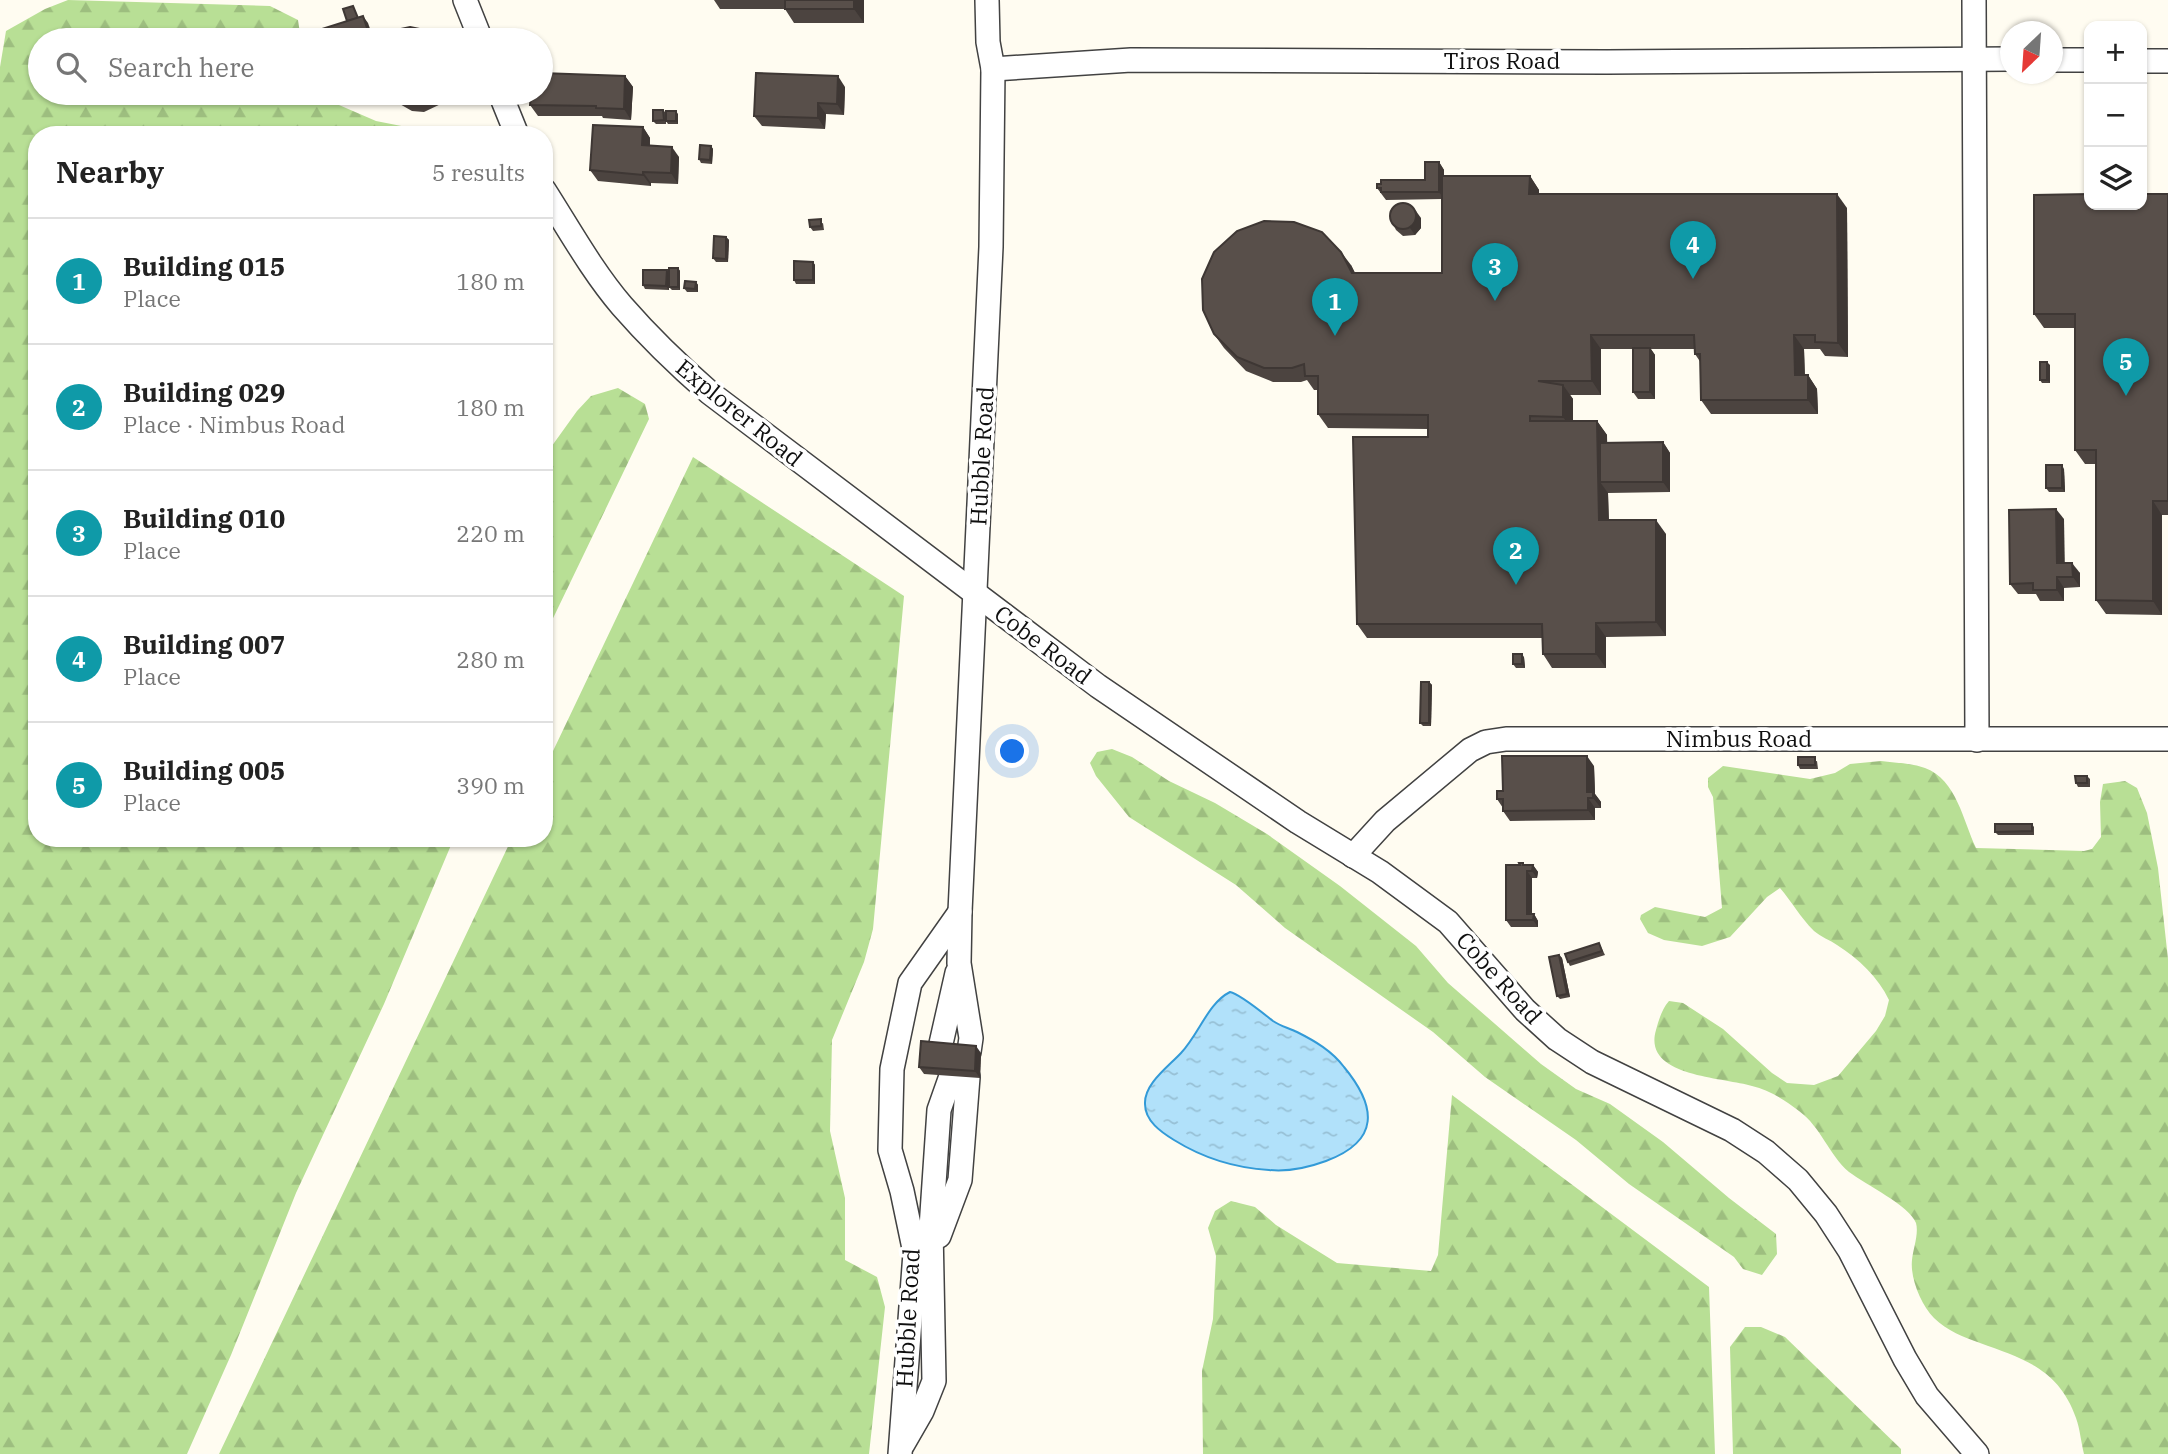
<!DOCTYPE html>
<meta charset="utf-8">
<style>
:root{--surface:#fff;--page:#f2f2f2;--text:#222;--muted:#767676;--line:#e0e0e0;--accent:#ca1c29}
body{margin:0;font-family:"IBM Plex Serif",serif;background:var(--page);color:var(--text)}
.controls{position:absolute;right:21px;top:21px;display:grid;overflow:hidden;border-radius:14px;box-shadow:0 2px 5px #0004}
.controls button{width:63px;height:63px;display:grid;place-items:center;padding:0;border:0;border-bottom:2px solid var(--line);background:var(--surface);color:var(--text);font:35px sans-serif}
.compass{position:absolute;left:2000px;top:21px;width:63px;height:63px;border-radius:50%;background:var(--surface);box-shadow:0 2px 5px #0004;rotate:205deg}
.you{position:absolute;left:1013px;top:752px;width:24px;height:24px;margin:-18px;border:5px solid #fff;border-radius:50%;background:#1a73e8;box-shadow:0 0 0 10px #1a73e833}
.badge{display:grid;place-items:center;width:46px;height:46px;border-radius:50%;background:var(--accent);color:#fff;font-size:23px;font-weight:700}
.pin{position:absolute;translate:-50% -58px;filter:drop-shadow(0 2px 4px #0008)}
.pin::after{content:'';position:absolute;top:37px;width:24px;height:21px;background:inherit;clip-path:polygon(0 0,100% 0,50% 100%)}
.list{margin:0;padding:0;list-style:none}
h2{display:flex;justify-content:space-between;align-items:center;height:91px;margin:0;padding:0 28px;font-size:30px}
h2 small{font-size:23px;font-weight:400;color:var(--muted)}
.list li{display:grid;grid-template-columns:46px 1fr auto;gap:21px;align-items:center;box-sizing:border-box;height:126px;padding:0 28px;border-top:2px solid var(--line)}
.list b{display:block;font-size:26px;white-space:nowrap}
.list p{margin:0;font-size:23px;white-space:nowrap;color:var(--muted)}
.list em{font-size:23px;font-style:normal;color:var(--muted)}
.icon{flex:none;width:38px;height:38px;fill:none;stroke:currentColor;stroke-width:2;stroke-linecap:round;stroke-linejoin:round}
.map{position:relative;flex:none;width:2168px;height:1454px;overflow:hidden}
.search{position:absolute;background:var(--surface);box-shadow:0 2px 5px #0004;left:28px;top:28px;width:525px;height:77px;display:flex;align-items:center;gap:18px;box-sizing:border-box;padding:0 24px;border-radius:38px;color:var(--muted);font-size:26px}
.panel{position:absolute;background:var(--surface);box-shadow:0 2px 5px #0004;left:28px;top:126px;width:525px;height:721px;border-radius:28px}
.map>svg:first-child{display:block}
.forest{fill:url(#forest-firs)}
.water{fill:url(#water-ripples);stroke:#339ad7;stroke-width:2}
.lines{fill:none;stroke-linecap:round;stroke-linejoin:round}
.street-casing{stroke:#424242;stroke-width:26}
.street{stroke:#fff;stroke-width:23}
.wall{fill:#4c4440}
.shaded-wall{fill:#3e3734}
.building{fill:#584f4a;stroke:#3e3734;stroke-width:2}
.labels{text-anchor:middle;stroke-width:7;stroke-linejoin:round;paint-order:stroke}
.street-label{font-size:23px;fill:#0f0f0f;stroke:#fff}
</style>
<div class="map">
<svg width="2168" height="1454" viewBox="0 0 2168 1454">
<defs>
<pattern id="forest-firs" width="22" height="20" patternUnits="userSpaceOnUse" patternTransform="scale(1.75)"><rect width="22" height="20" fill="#b8df95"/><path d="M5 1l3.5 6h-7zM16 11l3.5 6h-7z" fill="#9dbe7f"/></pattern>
<pattern id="water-ripples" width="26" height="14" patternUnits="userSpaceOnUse" patternTransform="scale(1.75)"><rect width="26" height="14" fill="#b1e1fa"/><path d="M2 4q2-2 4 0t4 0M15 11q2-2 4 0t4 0" fill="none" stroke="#97c0d5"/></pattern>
</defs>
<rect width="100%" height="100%" fill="#fffcf1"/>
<g class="forest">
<polygon points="68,0 270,6 298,20 301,40 40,40 40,93 322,93 339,105 376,121 447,135 37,135 37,838 454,838 384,1004 296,1193 231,1355 187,1454 0,1454 0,67 6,31 45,9"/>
<polygon points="618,388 645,404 649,419 544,637 544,448 549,450 577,411 591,396"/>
<polygon points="693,457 904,596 873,929 864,962 832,1040 830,1131 845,1198 845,1260 877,1277 885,1307 869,1454 219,1454 512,838 544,838 544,770"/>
<polygon points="1112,749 1132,757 1169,781 1215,803 1267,834 1340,886 1416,946 1448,983 1541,1064 1576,1089 1610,1104 1663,1142 1729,1198 1776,1234 1777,1254 1762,1275 1743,1269 1734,1257 1629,1184 1576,1140 1485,1077 1433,1032 1285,928 1236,885 1129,817 1096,776 1090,763 1097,752"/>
<path d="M1881,761C1895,763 1912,763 1925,768C1957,780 1963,821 1976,848L2084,851L2092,849L2101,837L2100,802L2103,784L2125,781L2137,788L2147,813L2158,868L2168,959V1454H2084C2081,1442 2080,1429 2076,1418C2059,1369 2024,1359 1980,1343C1964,1337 1947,1331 1934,1318C1921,1305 1910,1278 1912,1260C1913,1249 1919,1234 1916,1223C1910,1206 1865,1184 1849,1172C1829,1155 1821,1127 1799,1111C1785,1100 1769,1090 1752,1086C1723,1077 1642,1077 1656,1030C1659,1019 1662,1009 1669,1001L1683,1003L1723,1029L1772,1073L1787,1083L1814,1085L1838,1076L1876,1031L1885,1016L1889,1000C1878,977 1859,959 1837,945C1830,940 1821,937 1814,931C1800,917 1792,902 1780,888L1767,897L1730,937L1702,946L1664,940L1648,933L1640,919L1641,915L1655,907L1705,917L1722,908L1713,797L1708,787V778L1723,766L1810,779L1835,773L1850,764Z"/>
<polygon points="1452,1095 1709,1287 1715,1454 1203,1454 1202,1371 1213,1319 1216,1256 1208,1228 1215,1211 1231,1201 1255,1207 1276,1225 1337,1263 1431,1271 1438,1255"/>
<polygon points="1745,1327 1761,1327 1785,1337 1901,1449 1901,1454 1733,1454 1730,1347"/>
</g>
<path class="water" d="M1230,992C1240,994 1264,1014 1273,1021C1280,1026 1289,1028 1297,1032C1315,1041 1332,1051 1344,1067C1377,1107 1380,1141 1326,1161C1307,1168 1289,1172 1269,1170C1235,1168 1203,1158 1174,1140C1161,1132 1145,1121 1145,1104C1144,1084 1168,1067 1181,1053C1199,1034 1208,1003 1230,992Z"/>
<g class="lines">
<defs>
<g id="street">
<polyline points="465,0 481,40"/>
<polyline points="1974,0 1977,740"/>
<polyline points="2052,60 2089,60"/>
<polyline points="2142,61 2168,61"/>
<polyline points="993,69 1131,60 1607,62 2010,59"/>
<polyline points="500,93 517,135"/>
<path d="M544,190C569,229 592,271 622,306C649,337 679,366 710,393L1098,686L1298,822L1380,872L1448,922L1525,1010L1557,1039L1592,1062L1732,1130L1766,1152L1798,1180L1826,1214L1850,1251L1905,1359L1927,1396L1977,1454"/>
<polyline points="1353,856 1385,821 1470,750 1486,742 1506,739 2168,739"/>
<polyline points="940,1048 957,973"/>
<polyline points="969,1052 971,1038 959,963 960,912 991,247 993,69 988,42 987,0"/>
<polyline points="939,1236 960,1180 968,1077"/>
<polyline points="903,1444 922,1411 934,1381 931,1228 939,1110 951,1076"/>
<polyline points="900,1454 915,1253 902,1191 890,1150 892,1069 910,983 960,912"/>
</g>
</defs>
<use href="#street" class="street-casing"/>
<use href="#street" class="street"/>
</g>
<g class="wall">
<polygon points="714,0 864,0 864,23 794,23 785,9 720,9"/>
<polygon points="625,76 633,87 631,120 603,118 602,116 538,116 530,105"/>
<polygon points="845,87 844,115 826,114 825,129 762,126 754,116"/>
<polygon points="386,93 450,93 445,102 424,112 412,111 391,99"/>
<polygon points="663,110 666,113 678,114 678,124 668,124 666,121 666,124 656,124 653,121"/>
<polygon points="643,127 650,138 650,146 679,157 678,184 651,183 651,186 598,181 590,170"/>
<polygon points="711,146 713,149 712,164 701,163 699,159"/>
<polygon points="1439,162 1444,170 1444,176 1530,176 1539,190 1539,194 1847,208 1848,357 1825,356 1820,349 1804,349 1805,375 1808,375 1817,389 1818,414 1711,414 1701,400 1701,363 1695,354 1694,349 1651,349 1655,355 1655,399 1638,399 1633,392 1633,349 1601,349 1601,395 1570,395 1573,399 1573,421 1597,421 1607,435 1607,443 1663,442 1670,453 1670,492 1608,493 1609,520 1666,534 1666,636 1606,637 1606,668 1552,668 1543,654 1542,638 1367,638 1357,624 1428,437 1428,429 1328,428 1318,414 1318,390 1314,390 1307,380 1301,382 1273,382 1246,371 1224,348 1214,334 1351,265 1355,273 1442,273 1442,199 1386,200 1377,188 1425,180"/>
<polygon points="2168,194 2168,515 2162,515 2162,615 2106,614 2096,600 2096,464 2085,464 2075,450 2075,328 2044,328 2034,314"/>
<polygon points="1421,218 1421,228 1415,235 1403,236 1396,230 1392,222"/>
<polygon points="823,223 824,230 813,231 810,227"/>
<polygon points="726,237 729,240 728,262 716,262 713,258"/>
<polygon points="813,262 815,265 815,284 796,284 794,280"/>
<polygon points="678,268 680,271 680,290 672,290 669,287 669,279 669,290 645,289 643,285 667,270 669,274"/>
<polygon points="696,282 698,285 698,292 687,292 684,288"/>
<polygon points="2050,365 2050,383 2042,383 2040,380"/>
<polygon points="2064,469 2065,492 2049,492 2046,488"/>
<polygon points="2064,519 2064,563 2080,573 2080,587 2064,588 2064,601 2040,601 2036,594 2018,594 2010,584"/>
<polygon points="1524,657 1525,668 1516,668 1513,664"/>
<polygon points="1429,682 1432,685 1431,726 1423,726 1420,723"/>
<polygon points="1817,761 1818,769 1800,769 1798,765"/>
<polygon points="1594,766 1595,794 1601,802 1601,808 1595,808 1595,820 1510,821 1503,811 1503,808 1497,799 1503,791"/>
<polygon points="2087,776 2090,779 2090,787 2078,787 2076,783"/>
<polygon points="2032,824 2034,827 2034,835 1998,835 1995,832"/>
<polygon points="1523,863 1525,865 1533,865 1538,872 1537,878 1532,878 1532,914 1534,914 1538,921 1538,927 1511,927 1506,920 1520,865"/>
<polygon points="1599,943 1605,955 1570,966 1568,962"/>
<polygon points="1559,955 1562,958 1570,997 1560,999 1557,996"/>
<polygon points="981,1053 980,1078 924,1074 919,1067"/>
</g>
<g class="shaded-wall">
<polygon points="854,0 864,0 864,23 854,9"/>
<polygon points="363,16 368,23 374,40 371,40"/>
<polygon points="625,76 633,87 631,120 624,109"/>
<polygon points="838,76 845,87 844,115 837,104"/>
<polygon points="438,93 450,93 445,102"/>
<polygon points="818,103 826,114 825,129 818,118"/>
<polygon points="676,111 678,114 678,124 676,121"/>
<polygon points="643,127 650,138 649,156 642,145"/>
<polygon points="711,146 713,149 712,164 710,160"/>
<polygon points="672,147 679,157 678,184 671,173"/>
<polygon points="1439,162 1444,170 1444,199 1439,192"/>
<polygon points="643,172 651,183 651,186 643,175"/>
<polygon points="1530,176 1539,190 1539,208 1529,194"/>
<polygon points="1837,194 1847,208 1848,357 1838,343"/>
<polygon points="1416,211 1421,218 1421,228 1415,235 1410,228"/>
<polygon points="726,237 729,240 728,262 726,259"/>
<polygon points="1341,252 1351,265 1362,287 1352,273"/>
<polygon points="813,262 815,265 815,284 813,280"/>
<polygon points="678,268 680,271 680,290 678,287"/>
<polygon points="667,270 669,274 669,290 666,286"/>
<polygon points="696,282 698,285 698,292 695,289"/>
<polygon points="1591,335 1601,349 1601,395 1592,381"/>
<polygon points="1794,335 1804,349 1805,388 1795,375"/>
<polygon points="1650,348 1655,355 1655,399 1650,392"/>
<polygon points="2047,362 2050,365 2050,383 2047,380"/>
<polygon points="1808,375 1817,389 1818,414 1808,400"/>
<polygon points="1563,385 1573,399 1573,431 1563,417"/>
<polygon points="1597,421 1607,435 1608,482 1600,482 1608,493 1609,534 1599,520"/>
<polygon points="1663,442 1670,453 1670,492 1663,482"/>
<polygon points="2062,465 2064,469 2065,492 2062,488"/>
<polygon points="2153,501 2162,515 2162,615 2153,601"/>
<polygon points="2056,509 2064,519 2065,573 2057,563"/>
<polygon points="1656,520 1666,534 1666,636 1656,622"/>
<polygon points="2072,563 2080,573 2080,587 2073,577"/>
<polygon points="2057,577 2064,588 2064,601 2057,590"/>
<polygon points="1596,623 1606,637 1606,668 1596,654"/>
<polygon points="1522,654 1524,657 1525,668 1522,664"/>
<polygon points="1429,682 1432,685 1431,726 1429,723"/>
<polygon points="1587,756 1594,766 1595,794 1601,802 1601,808 1593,798 1587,792"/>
<polygon points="1588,798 1595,808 1595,820 1588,810"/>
<polygon points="1533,865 1538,872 1537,878 1532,871"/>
<polygon points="1527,871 1532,878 1532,921 1527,914"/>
<polygon points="1534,914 1538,921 1538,927 1533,920"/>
<polygon points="1559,955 1562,958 1570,997 1567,994"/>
<polygon points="976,1046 981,1053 980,1078 975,1071"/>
</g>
<g class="building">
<rect x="785" y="0" width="69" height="9"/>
<polygon points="353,6 358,18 347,21 343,9"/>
<polygon points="363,16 371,40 312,40 309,33"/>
<polygon points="410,27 429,31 438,40 384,40 401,29"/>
<polygon points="541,73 625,76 624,109 596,108 596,106 530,105 531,93 541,93"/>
<polygon points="756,73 838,76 837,104 818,103 818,118 754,116"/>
<polygon points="390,93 435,93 417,101 404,100"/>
<polygon points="653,110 663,110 664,120 653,121"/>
<rect x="666" y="111" width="10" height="10"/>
<polygon points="593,125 643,127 642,145 672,147 671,173 643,172 643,175 590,170"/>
<polygon points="700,145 711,146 710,160 699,159"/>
<polygon points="1425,162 1439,162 1439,192 1381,192 1381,188 1377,188 1377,184 1381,184 1381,180 1425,180"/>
<polygon points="1442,176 1530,176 1529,194 1837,194 1838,343 1815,342 1815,335 1794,335 1795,375 1808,375 1808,400 1701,400 1700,354 1695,354 1694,335 1591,335 1592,381 1538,381 1563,385 1563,417 1530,416 1530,421 1597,421 1599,520 1656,520 1656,622 1596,623 1596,654 1543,654 1542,624 1357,624 1353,437 1428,437 1428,415 1318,414 1318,376 1305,376 1304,364 1292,368 1264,368 1237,357 1214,334 1203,310 1202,279 1214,252 1237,231 1264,221 1294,222 1322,232 1341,252 1352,273 1442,273"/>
<polygon points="2089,194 2089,205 2142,205 2142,194 2168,194 2168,501 2153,501 2153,601 2096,600 2096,450 2075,450 2075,314 2034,314 2034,195"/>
<circle cx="1403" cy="216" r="13"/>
<polygon points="821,219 821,226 810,227 809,220"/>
<polygon points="714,236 726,237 726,259 713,258"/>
<polygon points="794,261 813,262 813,280 794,280"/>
<rect x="669" y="268" width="9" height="19"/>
<polygon points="643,270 667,270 666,286 643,285"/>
<polygon points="685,281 696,282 695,289 684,288"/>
<rect x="1633" y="348" width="17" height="44"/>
<rect x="2040" y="362" width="7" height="18"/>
<polygon points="1663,442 1663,482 1600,482 1600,443"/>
<rect x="2046" y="465" width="16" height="23"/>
<polygon points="2056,509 2057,563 2072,563 2073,577 2057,577 2057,590 2033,590 2033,583 2010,584 2009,510"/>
<rect x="1513" y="654" width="9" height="10"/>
<polygon points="1421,682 1429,682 1429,723 1420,723"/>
<polygon points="1502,756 1587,756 1587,792 1593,792 1593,798 1588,798 1588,810 1503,811 1503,799 1497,799 1497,791 1503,791"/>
<rect x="1798" y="757" width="17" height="8"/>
<polygon points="2075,776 2087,776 2087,783 2076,783"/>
<polygon points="1995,824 2032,824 2032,831 1995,832"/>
<polygon points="1519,863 1523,863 1523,865 1533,865 1532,871 1527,871 1527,914 1534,914 1533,920 1506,920 1506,865 1520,865"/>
<polygon points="1599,943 1602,951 1568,962 1565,954"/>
<polygon points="1559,955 1567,994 1557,996 1549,957"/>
<polygon points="921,1041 976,1046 975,1071 919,1067"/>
</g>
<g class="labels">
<g class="street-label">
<text x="1502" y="69">Tiros Road</text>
<text transform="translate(739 413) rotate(39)" y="8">Explorer Road</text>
<text transform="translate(982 456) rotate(-87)" y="8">Hubble Road</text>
<text transform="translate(1043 645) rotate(37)" y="8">Cobe Road</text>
<text x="1739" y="747">Nimbus Road</text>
<text transform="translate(1499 978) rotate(48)" y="8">Cobe Road</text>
<text transform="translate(908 1318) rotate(-87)" y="8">Hubble Road</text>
</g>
</g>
</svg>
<div class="controls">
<button>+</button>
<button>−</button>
<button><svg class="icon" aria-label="layers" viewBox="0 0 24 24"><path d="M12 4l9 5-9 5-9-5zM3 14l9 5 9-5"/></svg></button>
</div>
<svg class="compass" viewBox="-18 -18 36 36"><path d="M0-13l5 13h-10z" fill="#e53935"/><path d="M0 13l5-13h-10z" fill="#767676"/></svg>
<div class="you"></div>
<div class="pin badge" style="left:1335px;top:336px;background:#0f9aa8">1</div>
<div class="pin badge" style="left:1516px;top:585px;background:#0f9aa8">2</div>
<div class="pin badge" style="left:1495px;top:301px;background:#0f9aa8">3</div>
<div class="pin badge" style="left:1693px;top:279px;background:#0f9aa8">4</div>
<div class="pin badge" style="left:2126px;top:396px;background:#0f9aa8">5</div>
<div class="search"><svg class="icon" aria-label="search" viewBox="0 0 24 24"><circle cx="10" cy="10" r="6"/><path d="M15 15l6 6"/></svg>Search here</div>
<section class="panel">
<h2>Nearby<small>5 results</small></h2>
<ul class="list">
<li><span class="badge" style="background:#0f9aa8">1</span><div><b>Building 015</b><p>Place</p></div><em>180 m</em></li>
<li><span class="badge" style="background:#0f9aa8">2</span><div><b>Building 029</b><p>Place · Nimbus Road</p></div><em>180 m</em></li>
<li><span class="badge" style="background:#0f9aa8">3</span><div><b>Building 010</b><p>Place</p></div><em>220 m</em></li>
<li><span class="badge" style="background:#0f9aa8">4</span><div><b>Building 007</b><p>Place</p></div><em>280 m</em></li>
<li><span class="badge" style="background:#0f9aa8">5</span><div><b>Building 005</b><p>Place</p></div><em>390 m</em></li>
</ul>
</section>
</div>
